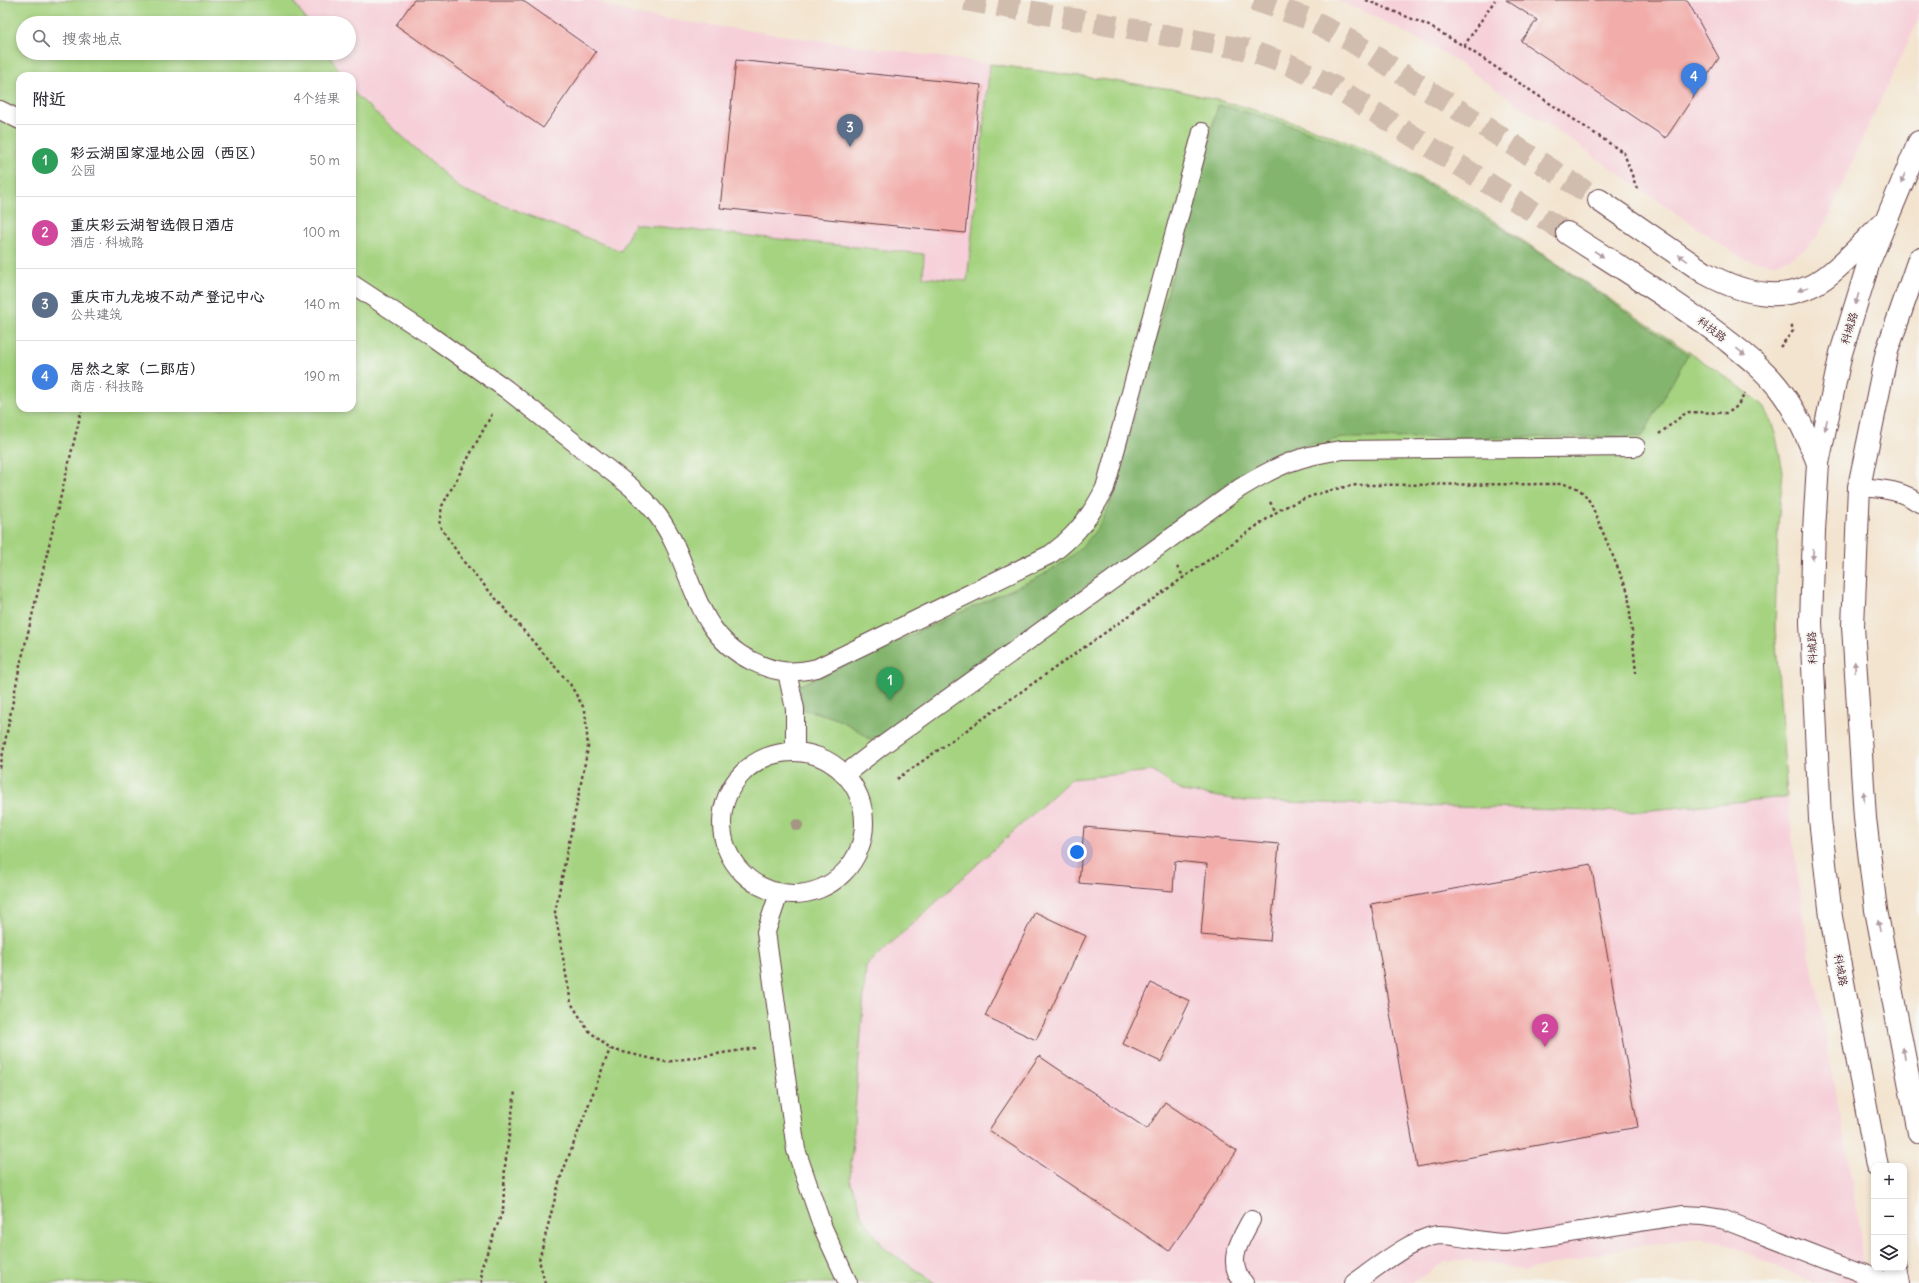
<!DOCTYPE html>
<html lang="zh">
<meta charset="utf-8">
<style>
:root{--surface:#fff;--page:#f2f2f3;--text:#2b2b33;--muted:#7c7c81;--line:#e1e1e2;--accent:#0f766e}
body{margin:0;font-family:Delius,"LXGW WenKai TC",sans-serif;background:var(--page);color:var(--text)}
.controls{position:absolute;right:12px;bottom:12px;display:grid;overflow:hidden;border-radius:8px;box-shadow:0 2px 6px #0003}
.controls button{width:36px;height:36px;display:grid;place-items:center;padding:0;border:0;border-bottom:1px solid var(--line);background:var(--surface);color:var(--text);font:20px sans-serif}
.you{position:absolute;left:1077px;top:852px;width:14px;height:14px;margin:-10px;border:3px solid #fff;border-radius:50%;background:#1a73e8;box-shadow:0 0 0 6px #1a73e833}
.badge{display:grid;place-items:center;width:26px;height:26px;border-radius:50%;background:var(--accent);color:#fff;font-size:13px;font-weight:700}
.pin{position:absolute;translate:-50% -33px;filter:drop-shadow(0 1px 2px #0008)}
.pin::after{content:'';position:absolute;top:21px;width:14px;height:12px;background:inherit;clip-path:polygon(0 0,100% 0,50% 100%)}
.list{margin:0;padding:0;list-style:none}
h2{display:flex;justify-content:space-between;align-items:center;height:52px;margin:0;padding:0 16px;font-size:17px}
h2 small{font-size:13px;font-weight:400;color:var(--muted)}
.list li{display:grid;grid-template-columns:26px 1fr auto;gap:12px;align-items:center;box-sizing:border-box;height:72px;padding:0 16px;border-top:1px solid var(--line)}
.list b{display:block;font-size:15px;white-space:nowrap}
.list p{margin:0;font-size:13px;white-space:nowrap;color:var(--muted)}
.list em{font-size:13px;font-style:normal;color:var(--muted)}
.icon{flex:none;width:22px;height:22px;fill:none;stroke:currentColor;stroke-width:2;stroke-linecap:round;stroke-linejoin:round}
.map{position:relative;flex:none;width:1919px;height:1283px;overflow:hidden}
.search{position:absolute;background:var(--surface);box-shadow:0 2px 6px #0003;left:16px;top:16px;width:340px;height:44px;display:flex;align-items:center;gap:10px;box-sizing:border-box;padding:0 14px;border-radius:22px;color:var(--muted);font-size:15px}
.panel{position:absolute;background:var(--surface);box-shadow:0 2px 6px #0003;left:16px;top:72px;width:340px;height:340px;border-radius:12px}
.map>svg:first-child{display:block}
.built{fill:#f6cfd9}
.green{fill:#a5d380;stroke:#787956}
.forest{fill:#84b56e;stroke:#676a4c}
.building{fill:#f2adaa}
.lines{fill:none;stroke-linecap:round;stroke-linejoin:round}
.secondary-tunnel{stroke:#d1bdae;stroke-width:22;stroke-dasharray:22 11;stroke-linecap:butt}
.lane-casing{stroke:#633d44;stroke-width:20}
.secondary-casing{stroke:#633d44;stroke-width:24}
.path{stroke:#633d44;stroke-width:2.5;stroke-dasharray:3 3;stroke-linecap:butt}
.lane{stroke:#fff;stroke-width:18}
.secondary{stroke:#fff;stroke-width:22}
.tree{fill:#a59583}
.oneway{fill:#ae9aa0}
.labels{text-anchor:middle;stroke-width:4;stroke-linejoin:round;paint-order:stroke}
.street-label{font-size:11px;fill:#4a1f2b;stroke:#f6f6f2}
</style>
<div class="map">
<svg width="1919" height="1283" viewBox="0 0 1919 1283">
<rect width="100%" height="100%" fill="#f6f6f2"/>
<filter id="ink" filterUnits="userSpaceOnUse"><feTurbulence type="fractalNoise" baseFrequency=".025" numOctaves="2"/><feDisplacementMap in="SourceGraphic" scale="8" xChannelSelector="R" yChannelSelector="G"/><feConvolveMatrix kernelMatrix="1 2 1 2 8 2 1 2 1" color-interpolation-filters="sRGB"/></filter>
<filter id="wash" filterUnits="userSpaceOnUse"><feTurbulence type="fractalNoise" baseFrequency=".012" numOctaves="4" result="noise"/><feDisplacementMap in="SourceGraphic" scale="16" xChannelSelector="R" yChannelSelector="G"/><feGaussianBlur stdDeviation="0.9" result="paint"/><feColorMatrix in="noise" values="0 0 0 0 0 0 0 0 0 0 0 0 0 0 0 0 0 1.4 0 .05"/><feComposite in="paint" operator="in"/></filter>
<g filter="url(#wash)">
<rect width="100%" height="100%" fill="#f3e4cf"/>
<g class="built">
<polygon points="293,0 593,0 636,15 990,64 967,281 922,277 924,254 634,224 622,251 461,189 356,95 352,89 352,76 343,76 328,53 349,53 349,23 308,23"/>
<polygon points="1336,0 1919,0 1919,19 1862,139 1828,218 1816,238 1803,250 1790,258 1773,264 1747,260 1734,253 1444,53 1374,16"/>
<polygon points="1152,771 1182,791 1245,801 1630,812 1787,797 1804,923 1854,1189 1866,1283 1813,1283 1722,1242 1699,1238 1642,1245 1525,1271 1470,1260 1445,1262 1412,1283 935,1283 885,1249 863,1218 850,1179 866,966 1071,779"/>
</g>
<polygon class="green" points="0,0 293,0 308,23 23,23 23,53 328,53 343,76 20,76 20,408 352,408 352,89 356,95 461,189 621,251 634,224 924,254 923,277 967,281 990,64 1172,89 1241,106 1314,129 1366,150 1464,201 1735,383 1762,405 1770,418 1776,437 1783,471 1778,526 1775,628 1787,797 1630,812 1245,801 1182,791 1152,771 1071,779 866,966 850,1179 863,1218 885,1249 935,1283 0,1283"/>
<path class="forest" d="M1218,105C1304,125 1388,160 1464,205C1540,251 1614,305 1688,354L1642,437L1344,438L1295,447L1273,455L1249,468L873,742C852,724 830,714 803,710L798,686L1039,577C1076,556 1096,539 1112,499Z"/>
<g id="blocks">
<g class="building">
<polygon points="414,0 522,0 596,52 543,128 396,25"/>
<polygon points="1506,0 1687,0 1719,58 1666,138 1521,41 1537,20"/>
<polygon points="736,60 981,85 965,233 720,208"/>
<polygon points="1084,827 1279,844 1270,941 1201,935 1207,864 1175,861 1173,891 1079,883"/>
<polygon points="1591,864 1638,1127 1417,1167 1371,904"/>
<polygon points="1035,912 1086,936 1036,1040 985,1016"/>
<polygon points="1151,983 1190,1001 1161,1062 1123,1044"/>
<polygon points="1039,1056 1147,1129 1165,1102 1237,1151 1169,1251 989,1130"/>
</g>
</g>
</g>
<g filter="url(#ink)">
<use href="#blocks" fill-opacity="0" stroke="#633d44" stroke-width="1"/>
<g class="lines">
<g class="secondary-tunnel">
<polyline points="965,0 1244,49 1290,65 1335,87 1567,233"/>
<polyline points="1254,0 1306,18 1351,41 1599,200"/>
</g>
<defs>
<g id="lane">
<polyline points="0,110 20,120"/>
<path d="M352,284L428,334L506,389L631,487C640,496 650,505 658,516C694,565 691,632 752,661C776,673 792,674 817,668L1051,554C1076,536 1092,515 1105,488L1202,132"/>
<path d="M1859,487C1881,489 1900,489 1919,503"/>
<polyline points="787,672 795,709 795,752"/>
<circle cx="793" cy="823" r="71"/>
<path d="M844,775L879,748L1240,488C1278,465 1298,456 1342,450L1636,447"/>
<polyline points="779,893 766,932 796,1150 823,1228 848,1283"/>
<path d="M1244,1283C1225,1263 1240,1240 1251,1220"/>
<path d="M1354,1283C1375,1269 1415,1236 1439,1235C1461,1235 1483,1243 1506,1243L1684,1215L1703,1216L1722,1219L1887,1283"/>
</g>
<g id="secondary">
<path d="M1599,200L1705,273C1747,296 1791,306 1831,273C1848,259 1864,242 1880,226"/>
<path d="M1567,233C1618,266 1671,298 1720,335C1740,351 1761,366 1777,386C1795,408 1807,436 1818,463"/>
<polyline points="1919,259 1887,351 1859,487 1853,626 1865,818 1876,910 1919,1133"/>
<polyline points="1877,1166 1831,917 1820,819 1811,622 1814,531 1818,463 1841,353 1869,262 1919,142"/>
<polyline points="1895,1268 1898,1283"/>
</g>
</defs>
<use href="#lane" class="lane-casing"/>
<use href="#secondary" class="secondary-casing"/>
<g class="path">
<polyline points="1366,0 1427,25 1464,46 1624,153 1637,189"/>
<polyline points="1464,46 1495,0"/>
<polyline points="1780,347 1793,331 1791,322"/>
<polyline points="492,414 442,506 439,525 464,562 570,684 585,710 588,748 555,912 571,1003 588,1030 610,1049 666,1062 755,1048"/>
<path d="M1659,434L1683,415L1689,412L1726,413C1736,410 1740,402 1745,393"/>
<polyline points="1270,502 1276,512"/>
<polyline points="1177,567 1184,577"/>
<polyline points="0,768 19,670 82,408"/>
<path d="M897,779L1281,509C1306,497 1329,489 1357,485L1561,484C1576,485 1584,491 1591,504L1628,592L1636,673"/>
<polyline points="482,1283 481,1269 503,1210 505,1166 515,1091"/>
<polyline points="545,1283 539,1260 560,1179 610,1049"/>
</g>
<use href="#lane" class="lane"/>
<use href="#secondary" class="secondary"/>
</g>
<circle class="tree" cx="797" cy="825" r="6"/>
<defs><path id="oneway-solid" d="M-6-.8H1V-3.2L6.5 0L1 3.2V.8H-6Z"/></defs>
<g class="oneway">
<use href="#oneway-solid" transform="translate(1903 178) rotate(112)"/>
<use href="#oneway-solid" transform="translate(1599 254) rotate(33)"/>
<use href="#oneway-solid" transform="translate(1683 258) rotate(-145)"/>
<use href="#oneway-solid" transform="translate(1803 289) rotate(160)"/>
<use href="#oneway-solid" transform="translate(1857 299) rotate(107)"/>
<use href="#oneway-solid" transform="translate(1741 352) rotate(40)"/>
<use href="#oneway-solid" transform="translate(1826 425) rotate(102)"/>
<use href="#oneway-solid" transform="translate(1813 554) rotate(92)"/>
<use href="#oneway-solid" transform="translate(1855 667) rotate(-94)"/>
<use href="#oneway-solid" transform="translate(1864 797) rotate(-94)"/>
<use href="#oneway-solid" transform="translate(1879 926) rotate(-101)"/>
<use href="#oneway-solid" transform="translate(1904 1053) rotate(-101)"/>
</g>
</g>
<g class="labels">
<g class="street-label">
<text transform="translate(1849 328) rotate(-73)" y="4">科城路</text>
<text transform="translate(1712 329) rotate(37)" y="4">科技路</text>
<text transform="translate(1812 648) rotate(-92)" y="4">科城路</text>
<text transform="translate(1841 970) rotate(80)" y="4">科城路</text>
</g>
</g>
</svg>
<div class="controls">
<button>+</button>
<button>−</button>
<button><svg class="icon" aria-label="layers" viewBox="0 0 24 24"><path d="M12 4l9 5-9 5-9-5zM3 14l9 5 9-5"/></svg></button>
</div>
<div class="you"></div>
<div class="pin badge" style="left:890px;top:700px;background:#2e9e5b">1</div>
<div class="pin badge" style="left:1545px;top:1047px;background:#d1479c">2</div>
<div class="pin badge" style="left:850px;top:147px;background:#5c6f8a">3</div>
<div class="pin badge" style="left:1694px;top:96px;background:#3f7fe0">4</div>
<div class="search"><svg class="icon" aria-label="search" viewBox="0 0 24 24"><circle cx="10" cy="10" r="6"/><path d="M15 15l6 6"/></svg>搜索地点</div>
<section class="panel">
<h2>附近<small>4个结果</small></h2>
<ul class="list">
<li><span class="badge" style="background:#2e9e5b">1</span><div><b>彩云湖国家湿地公园（西区）</b><p>公园</p></div><em>50 m</em></li>
<li><span class="badge" style="background:#d1479c">2</span><div><b>重庆彩云湖智选假日酒店</b><p>酒店 · 科城路</p></div><em>100 m</em></li>
<li><span class="badge" style="background:#5c6f8a">3</span><div><b>重庆市九龙坡不动产登记中心</b><p>公共建筑</p></div><em>140 m</em></li>
<li><span class="badge" style="background:#3f7fe0">4</span><div><b>居然之家（二郎店）</b><p>商店 · 科技路</p></div><em>190 m</em></li>
</ul>
</section>
</div>
